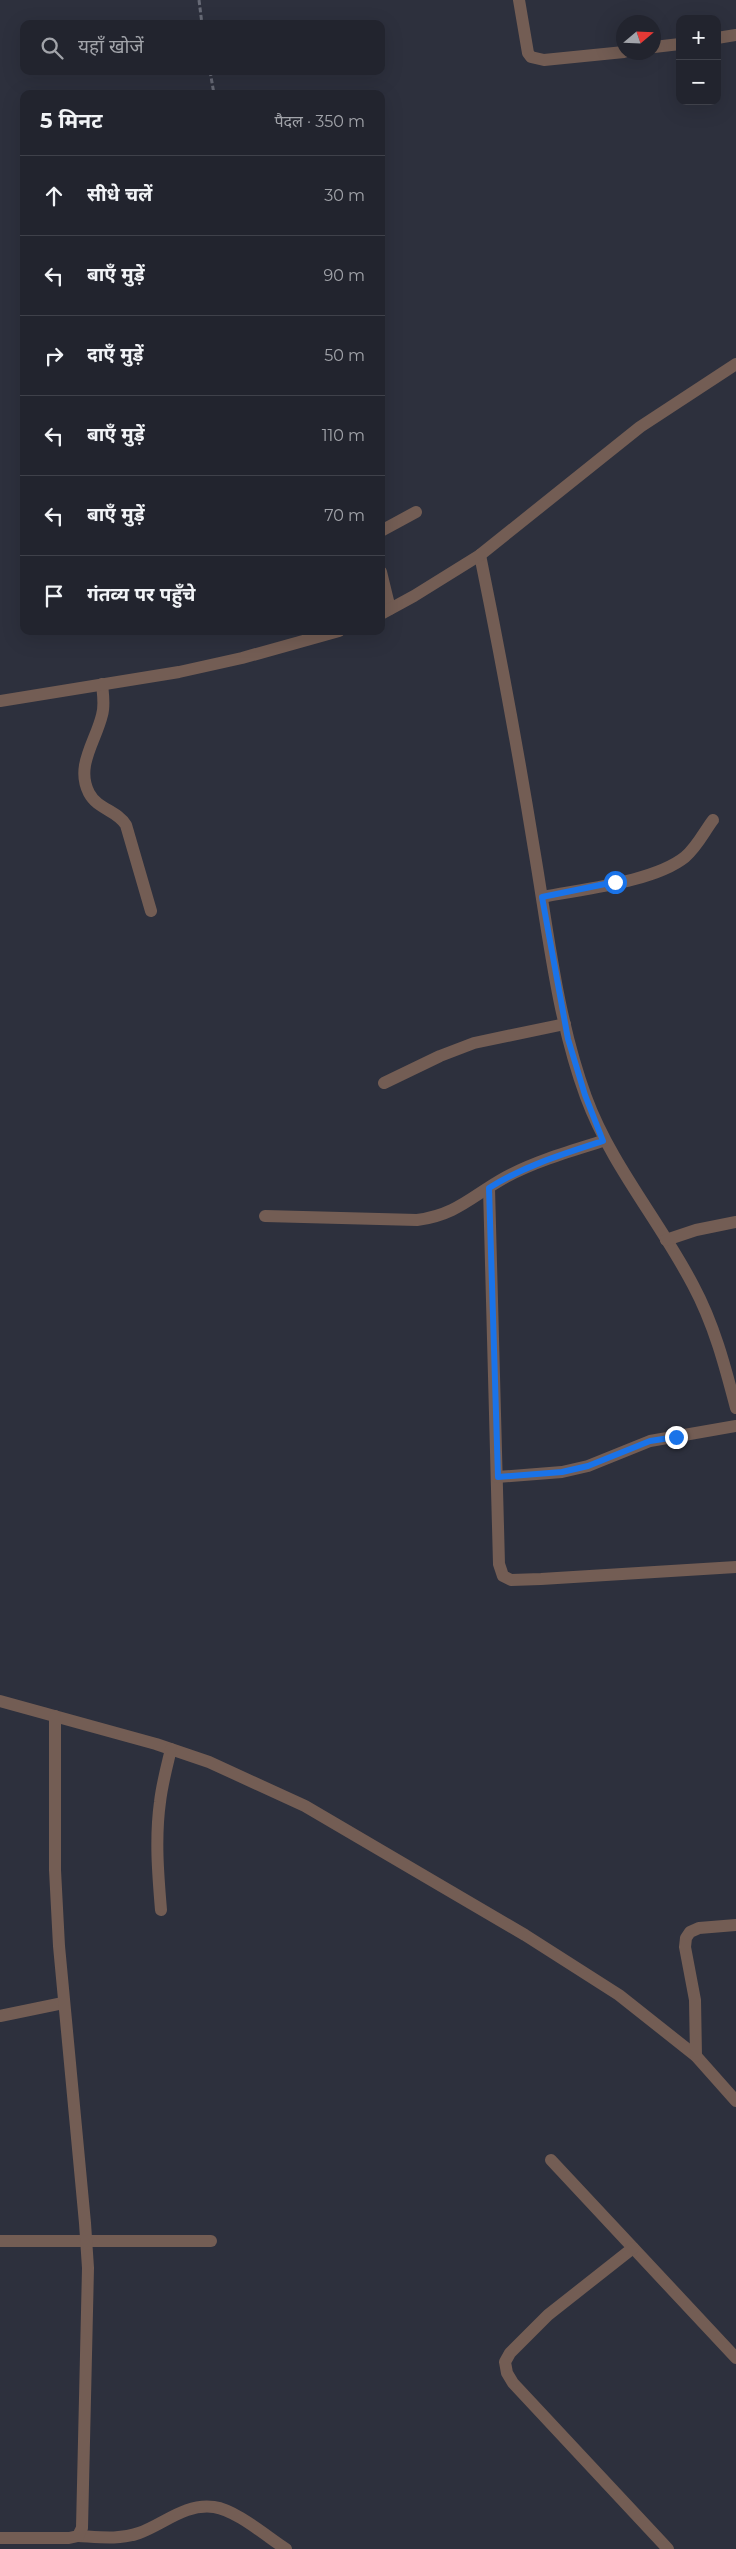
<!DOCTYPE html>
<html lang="hi">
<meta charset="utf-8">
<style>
:root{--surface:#22242e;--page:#2e303a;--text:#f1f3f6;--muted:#a2a4aa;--line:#3f414a}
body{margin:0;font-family:Montserrat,"Noto Sans Devanagari",sans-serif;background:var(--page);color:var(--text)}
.controls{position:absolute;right:15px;top:15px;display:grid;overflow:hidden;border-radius:10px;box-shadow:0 5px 20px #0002}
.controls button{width:45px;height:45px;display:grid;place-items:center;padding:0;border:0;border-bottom:1px solid var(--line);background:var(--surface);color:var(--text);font:25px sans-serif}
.compass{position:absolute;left:616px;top:15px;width:45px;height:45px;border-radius:50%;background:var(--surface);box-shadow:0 5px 20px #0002;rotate:71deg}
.stop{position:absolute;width:15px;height:15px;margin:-11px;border:4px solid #1a73e8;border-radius:50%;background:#fff}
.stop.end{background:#1a73e8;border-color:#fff;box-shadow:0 1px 5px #0008}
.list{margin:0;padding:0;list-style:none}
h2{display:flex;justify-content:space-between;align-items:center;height:65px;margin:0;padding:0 20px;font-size:21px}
h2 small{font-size:16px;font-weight:400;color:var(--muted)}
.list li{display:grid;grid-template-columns:32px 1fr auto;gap:15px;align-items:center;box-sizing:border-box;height:80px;padding:0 20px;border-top:1px solid var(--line)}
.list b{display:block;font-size:19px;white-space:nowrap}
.list em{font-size:16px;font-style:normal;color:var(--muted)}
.icon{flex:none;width:28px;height:28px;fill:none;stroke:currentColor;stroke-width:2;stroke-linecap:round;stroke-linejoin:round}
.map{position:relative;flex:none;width:736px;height:2549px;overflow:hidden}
.search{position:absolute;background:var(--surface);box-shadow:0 5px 20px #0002;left:20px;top:20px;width:365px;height:55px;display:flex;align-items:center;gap:12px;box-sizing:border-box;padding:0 18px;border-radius:10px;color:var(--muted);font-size:19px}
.panel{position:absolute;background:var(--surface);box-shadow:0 5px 20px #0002;left:20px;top:90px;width:365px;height:545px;border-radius:10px}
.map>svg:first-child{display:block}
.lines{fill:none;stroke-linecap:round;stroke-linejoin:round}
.path{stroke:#676a76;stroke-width:3;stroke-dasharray:5 2.5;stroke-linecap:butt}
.minor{stroke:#735d54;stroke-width:12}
.route{stroke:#1a73e8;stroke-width:6}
</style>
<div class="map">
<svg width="736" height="2549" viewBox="0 0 736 2549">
<rect width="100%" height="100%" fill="#2d303d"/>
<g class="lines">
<g class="path">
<polyline points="199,0 202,24"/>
<polyline points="210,71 214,94"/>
</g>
<g class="minor">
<polyline points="519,0 528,53 531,57 544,60 624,52"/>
<polyline points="717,38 736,35"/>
<polyline points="654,47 680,44"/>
<polyline points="381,531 416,512"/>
<path d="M480,555C500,653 518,750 534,849C548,931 557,1018 586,1097C611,1165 659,1220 693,1285C714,1324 725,1366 736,1408"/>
<polyline points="381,572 390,609"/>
<polyline points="381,614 414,596 480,555 640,427 736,364"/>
<path d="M102,684C103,695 105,705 102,715C96,741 75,766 89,793C98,810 117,810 126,825L151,911"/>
<polyline points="0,701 179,672 242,658 339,631"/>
<path d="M542,897C582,889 654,882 685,857C697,847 704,832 713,820"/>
<polyline points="384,1083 440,1056 474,1043 565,1024"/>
<polyline points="489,1188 499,1564 503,1576 511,1580 541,1579 736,1567"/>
<path d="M265,1216L417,1220C457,1215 473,1195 506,1177C536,1161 571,1151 603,1141"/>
<polyline points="666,1240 696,1230 736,1222"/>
<polyline points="497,1477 562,1472 588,1466 650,1441 736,1426"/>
<polyline points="0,1701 156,1744 209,1762 305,1806 525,1935 619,1995 696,2056 736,2101"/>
<path d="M161,1910C158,1874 155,1838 160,1802C162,1784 167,1766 171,1749"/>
<polyline points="0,2016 63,2003"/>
<polyline points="696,2056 695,2000 685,1947 686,1938 690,1932 699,1928 736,1925"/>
<polyline points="551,2160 736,2358"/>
<polyline points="0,2241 211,2241"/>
<polyline points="633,2248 548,2315 510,2353 505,2362 507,2373 513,2383 668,2549"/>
<path d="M78,2536C98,2537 120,2540 139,2533C164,2524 185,2503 214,2507C236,2510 266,2536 286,2549"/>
<polyline points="0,2538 69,2538 78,2536 82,2528 88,2268 85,2223 59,1946 55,1870 55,1716"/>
</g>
</g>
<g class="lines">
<path class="route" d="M615,882L542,897L568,1039L585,1095L603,1141C563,1154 524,1166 489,1188L498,1477L562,1472L588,1466L650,1441L676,1437"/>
</g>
</svg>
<div class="controls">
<button>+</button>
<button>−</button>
</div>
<svg class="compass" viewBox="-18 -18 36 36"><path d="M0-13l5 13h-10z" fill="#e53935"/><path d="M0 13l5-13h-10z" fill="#a2a4aa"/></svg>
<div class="stop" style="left:615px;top:882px"></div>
<div class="stop end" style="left:676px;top:1437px"></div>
<div class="search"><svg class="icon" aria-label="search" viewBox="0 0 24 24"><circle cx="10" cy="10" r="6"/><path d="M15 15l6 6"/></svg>यहाँ खोजें</div>
<section class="panel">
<h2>5 मिनट<small>पैदल · 350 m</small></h2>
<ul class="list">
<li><svg class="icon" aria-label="ahead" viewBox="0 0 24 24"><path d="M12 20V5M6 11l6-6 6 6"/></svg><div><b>सीधे चलें</b></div><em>30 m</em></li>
<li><svg class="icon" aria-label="left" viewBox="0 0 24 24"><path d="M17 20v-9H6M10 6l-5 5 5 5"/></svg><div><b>बाएँ मुड़ें</b></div><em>90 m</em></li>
<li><svg class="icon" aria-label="right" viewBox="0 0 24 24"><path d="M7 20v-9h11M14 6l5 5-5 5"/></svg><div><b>दाएँ मुड़ें</b></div><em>50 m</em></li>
<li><svg class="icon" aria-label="left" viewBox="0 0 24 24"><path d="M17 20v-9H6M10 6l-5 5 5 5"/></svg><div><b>बाएँ मुड़ें</b></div><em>110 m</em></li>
<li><svg class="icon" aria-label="left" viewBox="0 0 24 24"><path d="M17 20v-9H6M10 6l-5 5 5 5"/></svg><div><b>बाएँ मुड़ें</b></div><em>70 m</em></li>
<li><svg class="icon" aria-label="arrive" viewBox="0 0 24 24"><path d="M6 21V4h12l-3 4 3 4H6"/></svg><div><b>गंतव्य पर पहुँचे</b></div></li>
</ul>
</section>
</div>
